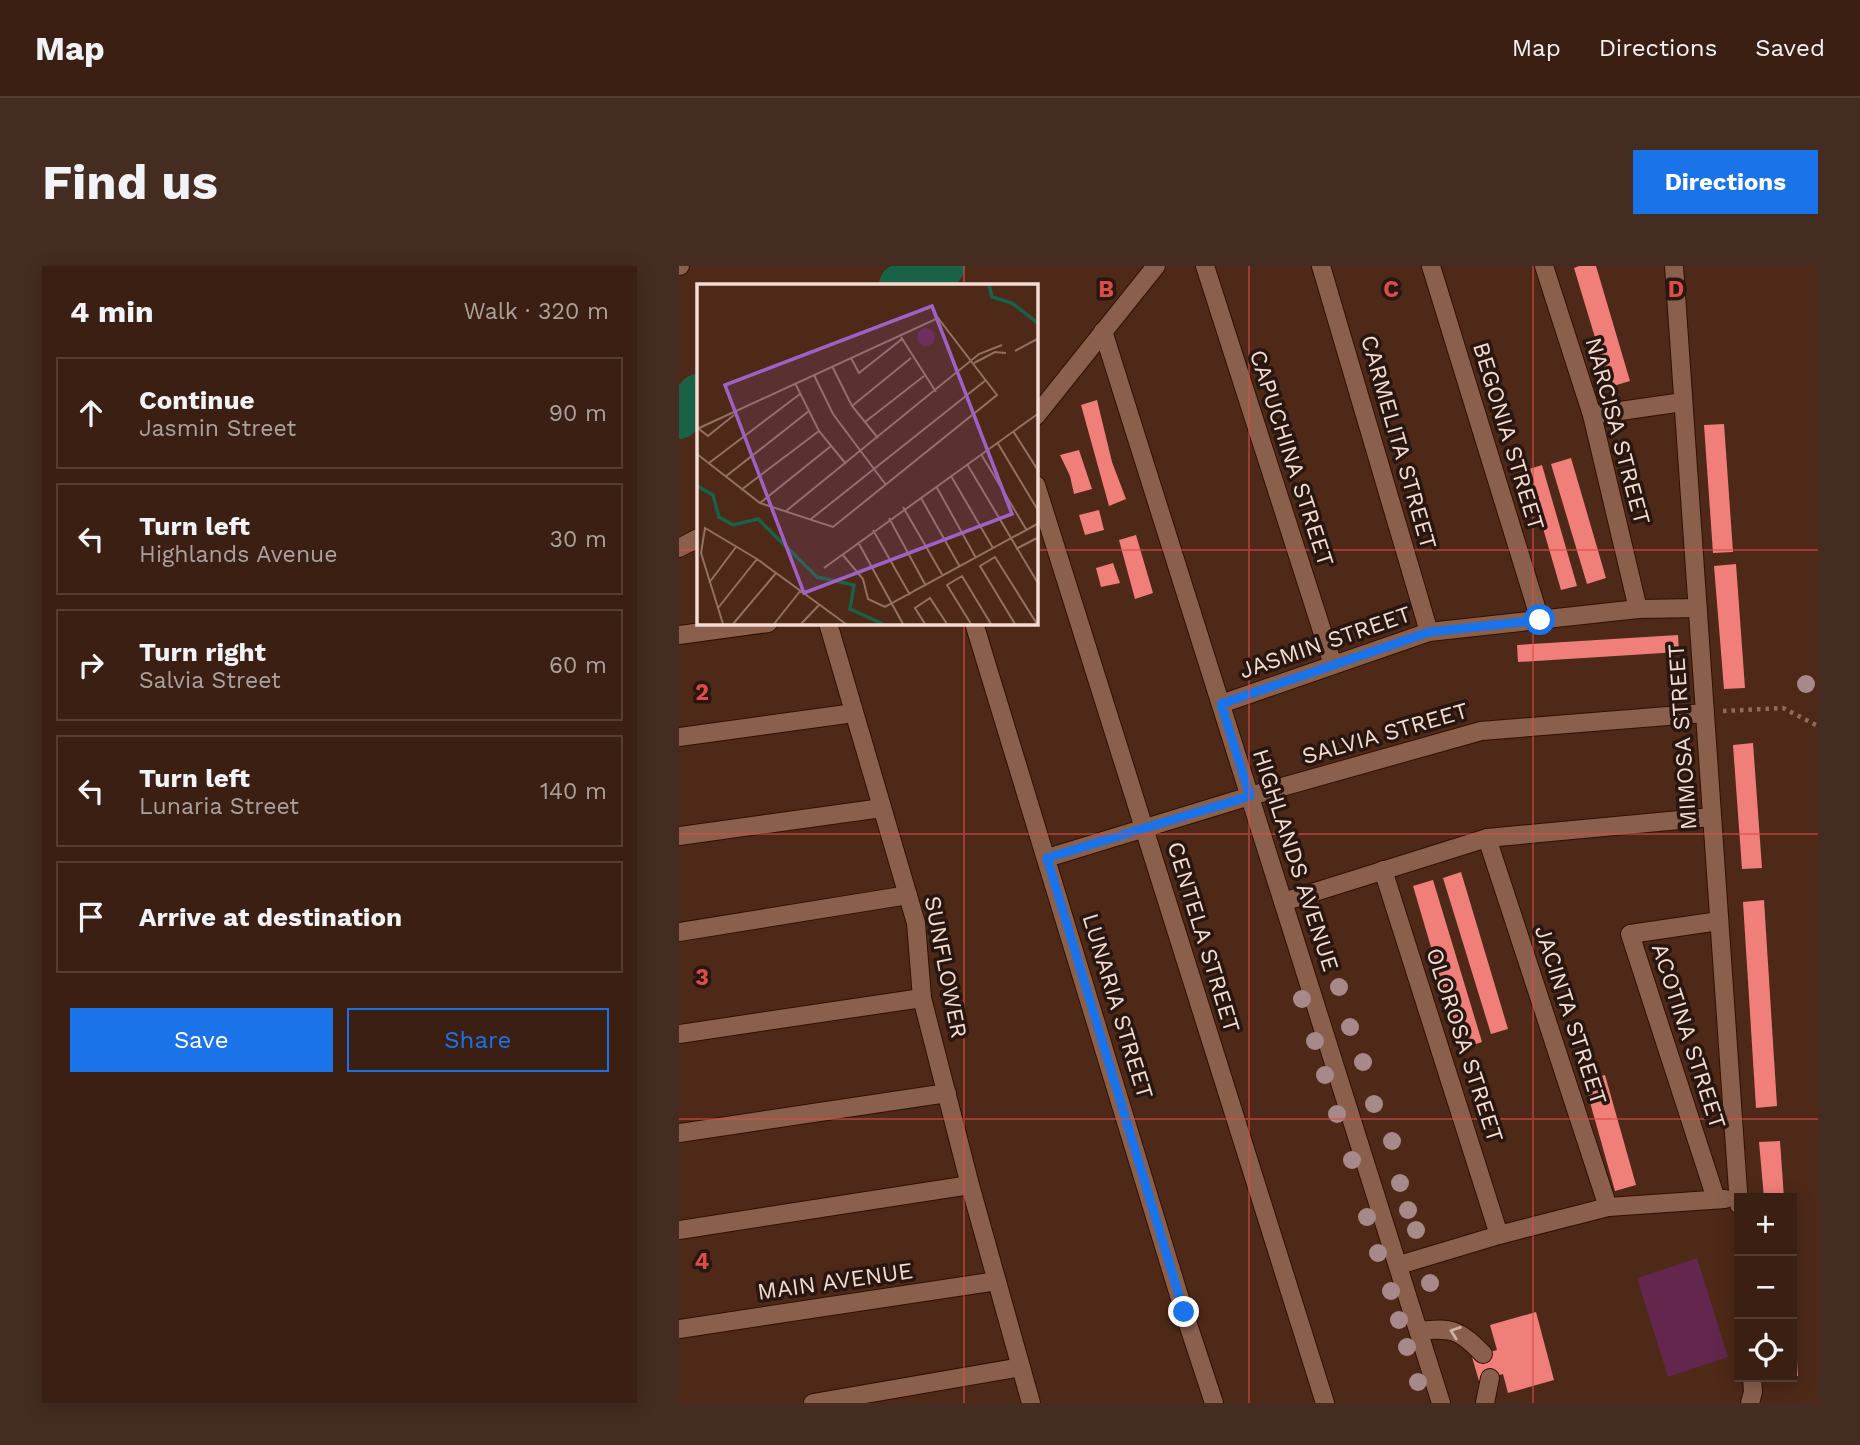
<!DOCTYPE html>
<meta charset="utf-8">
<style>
:root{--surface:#3a1f12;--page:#452c20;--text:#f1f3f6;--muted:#aba29f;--line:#543d32;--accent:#1a73e8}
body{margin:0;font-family:"Work Sans",sans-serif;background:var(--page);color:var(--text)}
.controls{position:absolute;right:21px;bottom:21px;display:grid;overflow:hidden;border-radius:0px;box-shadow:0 4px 18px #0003}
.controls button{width:63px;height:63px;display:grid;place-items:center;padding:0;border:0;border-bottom:2px solid var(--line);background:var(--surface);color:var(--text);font:35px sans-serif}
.stop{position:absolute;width:21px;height:21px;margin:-16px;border:5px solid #1a73e8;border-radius:50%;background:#fff}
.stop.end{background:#1a73e8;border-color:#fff;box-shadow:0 2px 7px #0008}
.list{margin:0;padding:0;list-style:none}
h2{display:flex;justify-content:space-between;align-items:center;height:91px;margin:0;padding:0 28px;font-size:30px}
h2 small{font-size:23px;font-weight:400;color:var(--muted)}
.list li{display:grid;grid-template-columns:46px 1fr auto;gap:21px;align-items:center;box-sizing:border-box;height:112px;margin:0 14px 14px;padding:0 14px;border:2px solid var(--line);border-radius:0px}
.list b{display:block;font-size:26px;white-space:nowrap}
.list p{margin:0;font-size:23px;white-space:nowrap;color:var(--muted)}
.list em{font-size:23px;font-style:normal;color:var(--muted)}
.actions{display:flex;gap:14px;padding:21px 28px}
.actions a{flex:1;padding:16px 0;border:2px solid var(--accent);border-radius:0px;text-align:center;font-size:24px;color:var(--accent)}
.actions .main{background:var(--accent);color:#fff}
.icon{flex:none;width:38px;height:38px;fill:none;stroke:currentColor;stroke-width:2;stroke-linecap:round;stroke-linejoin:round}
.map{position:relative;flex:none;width:1139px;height:1137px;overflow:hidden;border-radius:0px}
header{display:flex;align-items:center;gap:42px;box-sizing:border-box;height:98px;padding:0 35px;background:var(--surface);border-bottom:2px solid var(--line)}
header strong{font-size:33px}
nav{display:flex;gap:38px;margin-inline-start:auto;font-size:24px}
.intro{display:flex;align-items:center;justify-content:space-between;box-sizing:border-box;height:168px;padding:0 42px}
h1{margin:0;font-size:49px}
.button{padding:18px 32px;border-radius:0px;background:var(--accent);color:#fff;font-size:24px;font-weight:700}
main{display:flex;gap:42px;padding:0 42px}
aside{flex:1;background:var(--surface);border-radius:0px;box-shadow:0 4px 18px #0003}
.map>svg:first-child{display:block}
.green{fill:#63274d}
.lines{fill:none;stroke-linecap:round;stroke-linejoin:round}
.river{stroke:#196248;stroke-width:42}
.building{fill:#f07f79}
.minor-casing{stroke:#321001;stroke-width:20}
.path{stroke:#8e6d5f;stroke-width:4.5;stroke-dasharray:3.5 5;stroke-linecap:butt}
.minor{stroke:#8a604d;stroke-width:18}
.tree{fill:#a88989}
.oneway{stroke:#d0b1a3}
.route{stroke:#1a73e8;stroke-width:9}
.grid{fill:none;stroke:#dc4c4a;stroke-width:2;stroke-opacity:0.55}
.labels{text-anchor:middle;stroke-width:7;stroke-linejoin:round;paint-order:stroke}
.street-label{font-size:23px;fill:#f5dcd2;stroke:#281710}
.inset-river{fill:none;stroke:#196248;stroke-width:3.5}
.inset-road{fill:none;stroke:#917162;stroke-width:2}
.view{fill:#a061c5;fill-opacity:0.15;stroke:#a061c5;stroke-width:3.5}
.inset-edge{fill:none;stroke:#f5dcd2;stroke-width:3.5}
.grid-label{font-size:23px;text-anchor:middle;font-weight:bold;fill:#dc4c4a;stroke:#281710;stroke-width:7;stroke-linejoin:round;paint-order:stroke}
</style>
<header>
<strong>Map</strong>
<nav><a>Map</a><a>Directions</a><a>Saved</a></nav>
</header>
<div class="intro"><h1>Find us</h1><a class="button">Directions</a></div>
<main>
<aside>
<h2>4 min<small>Walk · 320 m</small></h2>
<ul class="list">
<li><svg class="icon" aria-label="ahead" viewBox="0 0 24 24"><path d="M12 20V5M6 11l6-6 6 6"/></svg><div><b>Continue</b><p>Jasmin Street</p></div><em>90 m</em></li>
<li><svg class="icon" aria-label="left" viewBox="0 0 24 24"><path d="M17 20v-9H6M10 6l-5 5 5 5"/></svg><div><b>Turn left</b><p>Highlands Avenue</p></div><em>30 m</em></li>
<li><svg class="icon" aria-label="right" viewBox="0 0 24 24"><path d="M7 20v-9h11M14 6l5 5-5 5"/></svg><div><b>Turn right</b><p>Salvia Street</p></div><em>60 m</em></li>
<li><svg class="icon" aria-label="left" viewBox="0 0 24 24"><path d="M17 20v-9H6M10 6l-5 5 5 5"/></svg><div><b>Turn left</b><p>Lunaria Street</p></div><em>140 m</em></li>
<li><svg class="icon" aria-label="arrive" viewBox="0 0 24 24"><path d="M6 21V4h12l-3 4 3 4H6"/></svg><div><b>Arrive at destination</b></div></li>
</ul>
<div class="actions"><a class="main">Save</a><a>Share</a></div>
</aside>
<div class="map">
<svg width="1139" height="1137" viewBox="0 0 1139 1137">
<rect width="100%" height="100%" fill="#4e2918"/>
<polygon class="green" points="1018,992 1049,1091 989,1111 958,1012"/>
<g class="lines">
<g class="river">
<polyline points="221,19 265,0"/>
<polyline points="0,152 19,129"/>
</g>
</g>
<g class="building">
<polygon points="900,0 917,0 951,115 931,121 895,2"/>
<polygon points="418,134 433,196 447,233 430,240 402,139"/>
<polygon points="1045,158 1054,286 1034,287 1025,159"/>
<polygon points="400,184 413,223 395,228 391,210 381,189"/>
<polygon points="892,192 927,312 908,318 872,198"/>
<polygon points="863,199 898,320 882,324 847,204"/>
<polygon points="420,244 425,264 406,269 400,249"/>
<polygon points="457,269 474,327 456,333 440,274"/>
<polygon points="434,297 441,317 422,321 417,302"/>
<polygon points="1057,298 1066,422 1045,423 1035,300"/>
<polygon points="999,369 1000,386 839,396 838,379"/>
<polygon points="1074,477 1083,602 1063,603 1054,479"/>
<polygon points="782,606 829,763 812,768 764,612"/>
<polygon points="754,614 803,776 782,783 734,620"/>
<polygon points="1085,634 1098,840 1077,842 1064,636"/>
<polygon points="926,809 957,919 936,925 905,815"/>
<polygon points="1101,875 1105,932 1085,932 1080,876"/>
<polygon points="857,1046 875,1114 829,1127 824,1108 800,1115 793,1091 818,1084 811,1059"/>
<polygon points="1113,1051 1115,1051 1119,1110 1113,1111"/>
</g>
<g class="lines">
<defs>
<g id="minor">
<polyline points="0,0 1,0"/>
<polyline points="526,0 654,399"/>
<polyline points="642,0 750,366"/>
<polyline points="752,0 861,354"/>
<polyline points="865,0 913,149 959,343"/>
<polyline points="995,0 1060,939"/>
<polyline points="424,65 762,1137"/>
<polyline points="913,149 1004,136"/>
<polyline points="357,150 477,0"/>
<polyline points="357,219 646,1137"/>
<polyline points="0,282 19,272"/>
<polyline points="149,357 237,657 243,732 291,919 352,1137"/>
<polyline points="295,357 505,1046 535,1137"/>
<polyline points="0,369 89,357"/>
<polyline points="542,438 750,366 959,343 1019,342"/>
<polyline points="0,471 175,447"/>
<polyline points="0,570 203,542"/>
<polyline points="808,572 929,941"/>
<polyline points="368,592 571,530 802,465 1026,447"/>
<polyline points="704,604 820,969"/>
<polyline points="604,636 808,572 1033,551"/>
<polyline points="0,666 229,629"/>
<polyline points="0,768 243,732"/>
<polyline points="0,867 268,827"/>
<polyline points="1037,933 951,668 1040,655"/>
<polyline points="0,964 291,919"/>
<polyline points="720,999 820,969 929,941 1046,933"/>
<polyline points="0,1063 318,1015"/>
<path d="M740,1065C773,1061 781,1064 804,1088"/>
<polyline points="134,1137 342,1101"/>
<polyline points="806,1137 811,1112"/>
<polyline points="1071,1137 1074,1126 1073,1111"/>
</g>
</defs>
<use href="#minor" class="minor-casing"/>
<polyline class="path" points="1044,445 1104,442 1139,460"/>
<use href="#minor" class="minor"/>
</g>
<g class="tree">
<circle cx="1127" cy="418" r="9"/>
<circle cx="660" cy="721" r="9"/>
<circle cx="623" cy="733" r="9"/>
<circle cx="671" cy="761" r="9"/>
<circle cx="636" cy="775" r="9"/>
<circle cx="684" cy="796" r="9"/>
<circle cx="646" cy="809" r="9"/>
<circle cx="695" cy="838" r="9"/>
<circle cx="658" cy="848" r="9"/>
<circle cx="713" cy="875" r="9"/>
<circle cx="673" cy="894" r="9"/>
<circle cx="721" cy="917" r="9"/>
<circle cx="729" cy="944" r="9"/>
<circle cx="688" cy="951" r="9"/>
<circle cx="737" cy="964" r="9"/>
<circle cx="699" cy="987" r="9"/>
<circle cx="751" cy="1017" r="9"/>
<circle cx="712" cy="1025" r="9"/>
<circle cx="720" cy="1054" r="9"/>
<circle cx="728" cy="1081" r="9"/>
<circle cx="739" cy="1116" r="9"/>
</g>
<defs><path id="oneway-chevron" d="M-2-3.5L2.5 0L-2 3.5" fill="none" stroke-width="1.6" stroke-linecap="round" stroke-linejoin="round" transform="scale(1.75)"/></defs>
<use class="oneway" href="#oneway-chevron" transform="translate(776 1066) rotate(-160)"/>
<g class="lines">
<polyline class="route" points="505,1046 368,592 571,530 542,438 750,366 861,354"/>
</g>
<path class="grid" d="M285,0V19M570,0V1137M854,0V1137M0,284H19M357,284H1139M285,357V1137M0,568H1139M0,853H1139"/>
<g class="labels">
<g class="street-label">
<text transform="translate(939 165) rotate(75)" y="8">NARCISA STREET</text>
<text transform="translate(830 170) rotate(73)" y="8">BEGONIA STREET</text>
<text transform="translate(720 176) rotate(74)" y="8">CARMELITA STREET</text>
<text transform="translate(613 192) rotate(72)" y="8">CAPUCHINA STREET</text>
<text transform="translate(646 376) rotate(-19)" y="8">JASMIN STREET</text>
<text transform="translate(706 467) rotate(-16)" y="8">SALVIA STREET</text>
<text transform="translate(1003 471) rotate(-94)" y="8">MIMOSA STREET</text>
<text transform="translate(617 594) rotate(72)" y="8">HIGHLANDS AVENUE</text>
<text transform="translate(525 671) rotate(73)" y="8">CENTELA STREET</text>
<text transform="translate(267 701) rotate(79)" y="8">SUNFLOWER</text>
<text transform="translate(439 740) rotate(73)" y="8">LUNARIA STREET</text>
<text transform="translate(892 749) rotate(72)" y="8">JACINTA STREET</text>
<text transform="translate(1010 770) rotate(72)" y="8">ACOTINA STREET</text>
<text transform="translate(786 779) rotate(72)" y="8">OLOROSA STREET</text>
<text transform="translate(156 1015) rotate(-8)" y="8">MAIN AVENUE</text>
</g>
</g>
<g transform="translate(18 18)">
<rect width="341" height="341" fill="#4e2918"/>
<path d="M220 53a9 9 0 1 1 18 0a9 9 0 1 1-18 0Z" fill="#63274d"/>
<path class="inset-river" d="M292,1L295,13L315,19L342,40M0,202L16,211L22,233L36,241L61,235L120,293L157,301L153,325L186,340"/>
<path class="inset-road" d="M204,53L239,108M318,67L342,54M154,74L162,89L205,55M277,79L298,68L309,69M135,82L155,122L181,154M117,91L136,130L189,201M98,99L122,147L149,180M155,122L214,74M168,138L227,92M0,145L241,34L300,111L136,243L63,219L0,170M2,145L11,152L37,131M316,147L342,188M300,158L342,228M284,170L329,245M12,179L103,110M270,180L342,301M254,192L296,264M28,193L112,127M239,202L279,274M44,206L122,147M224,214L263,283M63,219L134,162M206,223L246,292M89,227L282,70L305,61M192,234L229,302M114,235L289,96M176,246L213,311M161,258L206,340M319,265L342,253M145,270L166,295L171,315L188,323L342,239M127,284L342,129M12,299L39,263M21,324L60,275M26,340L4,269L8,244L60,275L149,340M36,340L79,289M77,340L104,306M104,340L122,321M228,340L218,324L233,314L250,340M274,340L250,301L265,292L294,340M318,340L283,282L298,273L340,340"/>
<path class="view" d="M235,22L315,230L107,309L28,101Z"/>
<rect width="341" height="341" class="inset-edge"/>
</g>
<g class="grid-label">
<text x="427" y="31">B</text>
<text x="712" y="31">C</text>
<text x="997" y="31">D</text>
<text x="23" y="434">2</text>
<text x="23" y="719">3</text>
<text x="23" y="1003">4</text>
</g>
</svg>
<div class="controls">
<button>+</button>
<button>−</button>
<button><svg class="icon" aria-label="locate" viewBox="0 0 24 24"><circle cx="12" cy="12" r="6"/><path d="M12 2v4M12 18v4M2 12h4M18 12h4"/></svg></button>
</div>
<div class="stop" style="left:861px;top:354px"></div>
<div class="stop end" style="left:505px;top:1046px"></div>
</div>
</main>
